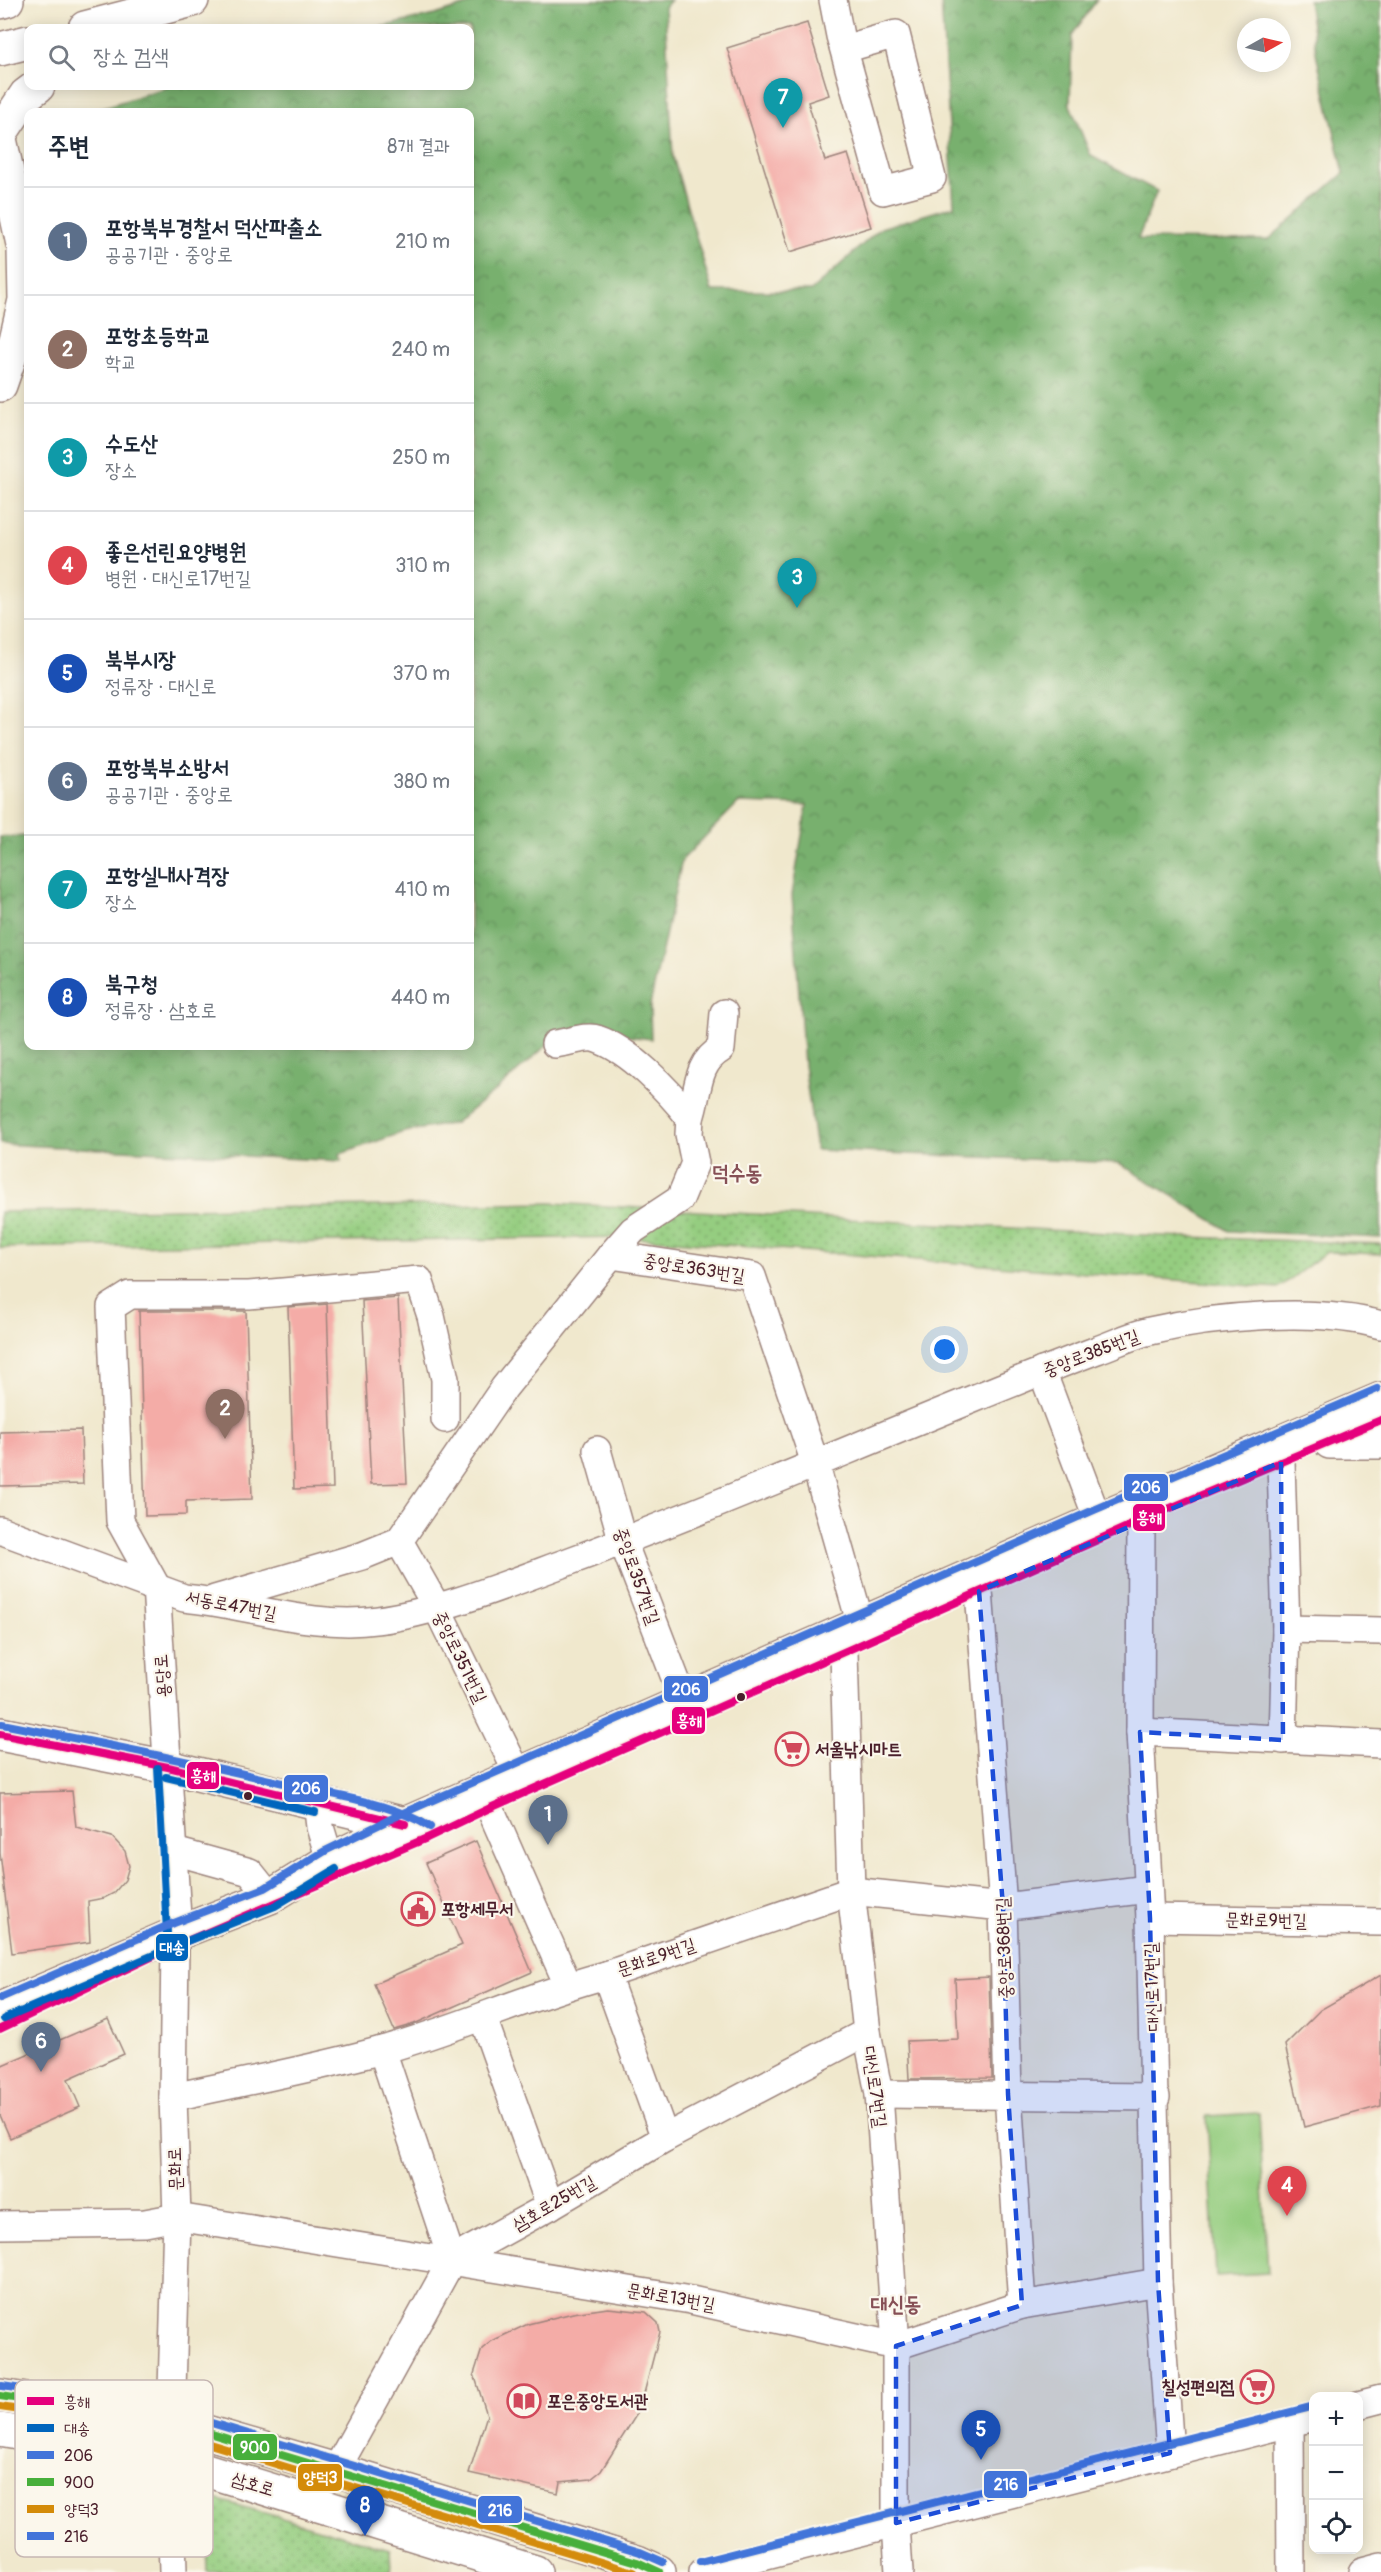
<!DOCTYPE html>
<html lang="ko">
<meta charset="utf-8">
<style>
:root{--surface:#fff;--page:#f2f2f3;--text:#1f2937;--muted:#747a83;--line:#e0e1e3;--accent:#d1495b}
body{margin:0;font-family:Pangolin,"Poor Story",sans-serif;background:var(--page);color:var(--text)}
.controls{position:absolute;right:18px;bottom:18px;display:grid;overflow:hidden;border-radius:12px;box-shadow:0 3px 15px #0003}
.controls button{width:54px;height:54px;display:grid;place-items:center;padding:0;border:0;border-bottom:2px solid var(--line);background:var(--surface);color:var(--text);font:30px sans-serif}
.compass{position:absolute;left:1237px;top:18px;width:54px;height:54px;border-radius:50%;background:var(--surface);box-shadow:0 3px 15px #0003;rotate:82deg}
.you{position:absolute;left:945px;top:1350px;width:21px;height:21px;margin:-15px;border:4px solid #fff;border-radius:50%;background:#1a73e8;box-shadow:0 0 0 9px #1a73e833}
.badge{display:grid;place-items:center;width:39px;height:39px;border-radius:50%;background:var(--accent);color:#fff;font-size:20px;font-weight:700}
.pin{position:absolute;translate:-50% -50px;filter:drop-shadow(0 2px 3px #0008)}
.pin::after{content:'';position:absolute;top:32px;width:21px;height:18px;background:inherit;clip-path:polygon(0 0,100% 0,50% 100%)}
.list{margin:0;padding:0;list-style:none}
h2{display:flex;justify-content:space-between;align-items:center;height:78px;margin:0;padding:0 24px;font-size:26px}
h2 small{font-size:20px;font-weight:400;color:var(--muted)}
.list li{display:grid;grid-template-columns:39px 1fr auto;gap:18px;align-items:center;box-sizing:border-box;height:108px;padding:0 24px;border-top:2px solid var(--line)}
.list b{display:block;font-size:22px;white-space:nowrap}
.list p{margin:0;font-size:20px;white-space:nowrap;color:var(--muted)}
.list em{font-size:20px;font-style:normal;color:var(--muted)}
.icon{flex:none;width:33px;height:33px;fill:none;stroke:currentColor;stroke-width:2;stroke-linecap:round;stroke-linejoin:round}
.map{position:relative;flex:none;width:1381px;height:2572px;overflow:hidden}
.search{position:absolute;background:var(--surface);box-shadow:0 3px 15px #0003;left:24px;top:24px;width:450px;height:66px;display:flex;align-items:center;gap:15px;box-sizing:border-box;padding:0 21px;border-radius:12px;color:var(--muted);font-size:22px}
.panel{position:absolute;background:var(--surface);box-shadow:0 3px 15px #0003;left:24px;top:108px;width:450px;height:942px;border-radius:12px}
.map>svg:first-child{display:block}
.grass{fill:#95cd80;stroke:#707656;stroke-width:1.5}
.forest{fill:url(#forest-crowns);stroke:#61684c;stroke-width:1.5}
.park{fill:url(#park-dots);stroke:#707656;stroke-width:1.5}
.building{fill:#f4aca7}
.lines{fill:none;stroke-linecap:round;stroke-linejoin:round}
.minor-casing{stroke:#9d847c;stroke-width:30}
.major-casing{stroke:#9d847c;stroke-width:36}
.minor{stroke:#fff;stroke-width:27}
.major{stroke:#fff;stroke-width:33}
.bus-1-casing{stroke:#fbf7ec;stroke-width:12}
.bus-2-casing{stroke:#fbf7ec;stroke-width:12}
.bus-3-casing{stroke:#fbf7ec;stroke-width:12}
.bus-4-casing{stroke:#fbf7ec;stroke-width:12}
.bus-5-casing{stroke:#fbf7ec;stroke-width:12}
.bus-6-casing{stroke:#fbf7ec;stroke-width:12}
.bus-1{stroke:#e5007d;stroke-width:8}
.bus-2{stroke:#0065bd;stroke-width:8}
.bus-3{stroke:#4374d9;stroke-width:8}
.bus-4{stroke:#47af3b;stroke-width:8}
.bus-5{stroke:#d48b09;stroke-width:8}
.bus-6{stroke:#4374d9;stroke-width:8}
.marked{fill:#1d4ed8;fill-opacity:0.2;stroke:#1d4ed8;stroke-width:4.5;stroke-dasharray:12 8;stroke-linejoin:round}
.bus-dot{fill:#4a1f2b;stroke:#fbf7ec;stroke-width:2}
.labels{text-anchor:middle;stroke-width:4.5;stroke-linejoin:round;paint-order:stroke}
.street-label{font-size:18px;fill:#4a1f2b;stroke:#fbf7ec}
.poi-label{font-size:18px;font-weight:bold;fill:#4a1f2b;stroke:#fbf7ec;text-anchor:start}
.quarter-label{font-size:21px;font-weight:bold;fill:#865056;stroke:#fbf7ec}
.key{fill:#fbf7ec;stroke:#c6b6b2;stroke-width:1.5}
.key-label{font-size:16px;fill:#4a1f2b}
.line-badge{stroke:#fbf7ec;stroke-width:2}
.badge-label{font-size:16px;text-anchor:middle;font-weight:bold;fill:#fff}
</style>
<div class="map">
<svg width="1381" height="2572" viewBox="0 0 1381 2572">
<defs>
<pattern id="forest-crowns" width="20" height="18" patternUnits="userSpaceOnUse" patternTransform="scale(1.5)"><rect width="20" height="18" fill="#78b06e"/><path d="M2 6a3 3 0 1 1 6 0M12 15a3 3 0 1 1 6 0" fill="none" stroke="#648f5b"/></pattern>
<pattern id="park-dots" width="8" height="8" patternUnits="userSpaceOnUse" patternTransform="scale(1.5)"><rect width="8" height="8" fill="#95cd80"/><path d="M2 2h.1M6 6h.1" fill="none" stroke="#7ca669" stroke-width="1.8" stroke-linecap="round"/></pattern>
</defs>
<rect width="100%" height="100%" fill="#fbf7ec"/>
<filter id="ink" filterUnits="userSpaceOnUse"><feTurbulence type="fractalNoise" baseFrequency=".0167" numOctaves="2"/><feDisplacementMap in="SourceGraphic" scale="12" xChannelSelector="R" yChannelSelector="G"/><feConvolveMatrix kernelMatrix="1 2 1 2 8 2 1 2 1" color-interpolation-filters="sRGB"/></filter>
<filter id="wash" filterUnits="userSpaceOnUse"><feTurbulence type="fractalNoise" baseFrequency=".008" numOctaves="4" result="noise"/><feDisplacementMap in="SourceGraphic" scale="24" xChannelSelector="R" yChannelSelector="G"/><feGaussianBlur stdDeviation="1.35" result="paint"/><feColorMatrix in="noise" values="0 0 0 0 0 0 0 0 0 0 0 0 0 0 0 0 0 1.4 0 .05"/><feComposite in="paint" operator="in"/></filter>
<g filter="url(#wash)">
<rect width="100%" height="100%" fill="#f0e8cd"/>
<polygon class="grass" points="1259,2113 1268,2273 1216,2276 1207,2116"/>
<polygon class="forest" points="482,0 671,0 665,7 673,157 712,291 811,291 881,228 954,206 941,0 1097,0 1072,35 1070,105 1091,156 1157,191 1138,239 1268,240 1344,173 1317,58 1308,0 1381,0 1381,1238 1229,1231 1119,1163 816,1150 804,1065 792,895 807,805 738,803 682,860 650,1005 651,1039 565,1029 499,1088 455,1123 404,1132 340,1154 341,1161 0,1144 0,837 28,836 28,1046 470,1046 470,112 89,112 171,86 470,86 470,28 376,28 435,15"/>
<g class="park">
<polygon points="551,1203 1162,1236 1381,1244 1381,1254 1327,1252 1278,1288 622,1237 0,1248 0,1212"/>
<polygon points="216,2499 390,2549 391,2572 207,2572 205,2506"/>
</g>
<g id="blocks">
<g class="building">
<polygon points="807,23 829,95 808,102 825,161 848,154 871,227 790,252 727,48"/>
<polygon points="398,1298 407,1483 371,1484 362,1301"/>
<polygon points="327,1304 333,1488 294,1489 288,1307"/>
<polygon points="139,1311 246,1311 252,1499 186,1501 186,1515 145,1516"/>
<polygon points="81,1430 83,1484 0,1486 0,1432"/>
<polygon points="72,1791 76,1827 112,1837 125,1851 129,1866 125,1880 114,1893 104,1898 88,1901 90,1942 12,1953 0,1853 0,1793"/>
<polygon points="476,1841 532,1972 414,2024 394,2030 374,1984 462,1945 426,1863"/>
<polygon points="1381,1975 1381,2106 1304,2127 1285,2045 1320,2010"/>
<polygon points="989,1977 992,2078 909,2079 907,2041 958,2039 955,1979"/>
<polygon points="108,2019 124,2054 68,2079 80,2107 10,2138 0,2115 0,2066"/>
<polygon points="608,2308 646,2312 658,2323 660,2332 640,2409 601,2471 591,2479 560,2482 558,2493 469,2473 487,2415 474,2374 482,2349 492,2341 528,2324 573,2313"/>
</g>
</g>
</g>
<g filter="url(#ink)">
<use href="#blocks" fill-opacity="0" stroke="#9d847c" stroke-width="1.5"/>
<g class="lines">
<defs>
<g id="minor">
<polyline points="833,0 840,36 883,191 932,178 896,34 844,49"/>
<path d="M690,1118C699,1093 695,1064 721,1049L724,1013"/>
<polyline points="611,1255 752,1276 815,1463 861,1625"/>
<polyline points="1042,1371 1098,1520"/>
<polyline points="597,1450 623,1542 684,1701"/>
<polyline points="1281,1462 1286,1629 1283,1740"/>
<polyline points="1141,1521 1140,1732 1150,1918 1158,2282 1170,2453"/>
<path d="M0,1530L184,1598C248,1604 312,1629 377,1620C440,1612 510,1583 570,1561C706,1511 839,1453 973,1399C1014,1382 1055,1366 1097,1350C1114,1344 1132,1335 1150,1331C1214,1316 1318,1307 1381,1325"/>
<polyline points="399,1541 436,1606 518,1774"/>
<polyline points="979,1591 1003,1907 1008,2094 1022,2305"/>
<path d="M215,1599L362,1556L399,1541L504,1388L611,1255L633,1230L680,1199L695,1163L689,1134L690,1118C669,1091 630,1050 597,1039C587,1035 567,1043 555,1044"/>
<polyline points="1286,1629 1381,1631"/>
<polyline points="844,1652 851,1891 867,2032 879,2094 896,2346 896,2523 899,2572"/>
<polyline points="1140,1732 1381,1744"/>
<polyline points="317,1802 320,1827 330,1860"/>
<polyline points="490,1808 568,1985"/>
<polyline points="174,1851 250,1872 270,1897"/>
<polyline points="1150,1918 1381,1922"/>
<polyline points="606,1975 665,2138"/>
<polyline points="483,2018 550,2206"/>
<polyline points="382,2050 452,2260"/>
<polyline points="879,2094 1156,2097"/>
<path d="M173,2097C242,2082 313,2069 382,2050C458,2029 530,1995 606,1975L851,1891L1003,1907L1148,1889"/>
<polyline points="0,2225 145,2223 177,2217 691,2300 896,2346 1022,2305 1158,2282"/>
<polyline points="1358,2405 1381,2399"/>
<polyline points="1290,2423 1291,2572"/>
<polyline points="336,2470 452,2260 550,2206 665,2138 867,2032"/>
<polyline points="173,2572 170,2459 177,2217 173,2097 175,1946 178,1933 156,1586 120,1521 111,1307 130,1295 249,1295 419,1280 431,1316 445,1379 445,1419"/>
<polyline points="703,2572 1314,2417"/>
<polyline points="1362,2572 1381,2567"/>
</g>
<g id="major">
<polyline points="0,2 7,0"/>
<polyline points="85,28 192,0"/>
<polyline points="0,49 28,42"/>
<polyline points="0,134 26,95 38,86"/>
<polyline points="0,139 24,249 25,300 16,339 0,385"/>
<polyline points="1330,1442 1381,1442"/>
<polyline points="0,1734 168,1767 405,1824 413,1829"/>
<polyline points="0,2009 178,1933 270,1897 330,1860 405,1824 1098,1520 1381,1399"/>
<polyline points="0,2396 172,2422 336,2470 637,2562 659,2572"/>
<polyline points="0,2430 170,2459 535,2572"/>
</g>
</defs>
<use href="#minor" class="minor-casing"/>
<use href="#major" class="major-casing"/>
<use href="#minor" class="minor"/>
<use href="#major" class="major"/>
<defs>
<g id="bus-1">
<polyline points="0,1734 168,1767 405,1824"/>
<polyline points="0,2029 175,1946 427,1838 490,1808 1161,1512 1381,1420"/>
</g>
<g id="bus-2">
<polyline points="158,1768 167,1932 165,1944"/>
<polyline points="166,1777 315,1812"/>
<polyline points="4,2019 182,1943 275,1906 336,1869"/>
</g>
<g id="bus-3">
<path d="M2,1724C100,1743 198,1763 296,1786C340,1797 391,1803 430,1827"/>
<polyline points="0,1998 174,1923 265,1888 325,1851 401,1814 1094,1510 1377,1389"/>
</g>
<polyline id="bus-4" points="0,2396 172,2422 637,2562 659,2572"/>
<polyline id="bus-5" points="0,2407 170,2432 634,2572"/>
<g id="bus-6">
<polyline points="2,2386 175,2412 640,2552 663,2562"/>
<polyline points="700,2562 1311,2407"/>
</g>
</defs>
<use href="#bus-1" class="bus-1-casing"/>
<use href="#bus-2" class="bus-2-casing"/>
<use href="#bus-3" class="bus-3-casing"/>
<use href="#bus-4" class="bus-4-casing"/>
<use href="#bus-5" class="bus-5-casing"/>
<use href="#bus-6" class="bus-6-casing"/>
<use href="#bus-1" class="bus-1"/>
<use href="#bus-2" class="bus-2"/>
<use href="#bus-3" class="bus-3"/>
<use href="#bus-4" class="bus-4"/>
<use href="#bus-5" class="bus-5"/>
<use href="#bus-6" class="bus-6"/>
</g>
</g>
<path class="marked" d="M1281,1462L1283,1740L1140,1732L1150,1918L1158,2282L1170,2453L896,2523V2346L1022,2305L1008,2094L1003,1907L979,1591Z"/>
<defs>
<symbol id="supermarket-ring" viewBox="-11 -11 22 22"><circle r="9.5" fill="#fbf7ec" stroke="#d1495b" stroke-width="1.5"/><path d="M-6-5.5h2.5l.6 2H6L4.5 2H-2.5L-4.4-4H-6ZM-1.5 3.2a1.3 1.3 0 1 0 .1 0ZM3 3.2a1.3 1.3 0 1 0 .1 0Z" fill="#d1495b"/></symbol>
<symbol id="civic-ring" viewBox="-11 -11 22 22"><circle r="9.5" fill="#fbf7ec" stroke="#d1495b" stroke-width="1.5"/><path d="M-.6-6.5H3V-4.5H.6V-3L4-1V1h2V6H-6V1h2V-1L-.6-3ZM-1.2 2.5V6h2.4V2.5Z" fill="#d1495b"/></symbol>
<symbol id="library-ring" viewBox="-11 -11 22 22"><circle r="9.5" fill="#fbf7ec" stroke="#d1495b" stroke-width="1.5"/><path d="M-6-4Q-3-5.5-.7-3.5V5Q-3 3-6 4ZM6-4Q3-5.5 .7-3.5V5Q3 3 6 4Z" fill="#d1495b"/></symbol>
</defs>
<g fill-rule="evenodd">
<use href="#supermarket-ring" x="773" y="1730" width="38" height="38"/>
<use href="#civic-ring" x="399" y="1890" width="38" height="38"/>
<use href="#supermarket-ring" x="1238" y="2368" width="38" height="38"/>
<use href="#library-ring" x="505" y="2382" width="38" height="38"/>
</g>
<g class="bus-dot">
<circle cx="741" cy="1697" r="5"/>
<circle cx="248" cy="1796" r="5"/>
</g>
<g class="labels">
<g class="street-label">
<text transform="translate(694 1268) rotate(9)" y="6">중앙로363번길</text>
<text transform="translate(1091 1353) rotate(-21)" y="6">중앙로385번길</text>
<text transform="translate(637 1576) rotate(70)" y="6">중앙로357번길</text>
<text transform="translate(231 1605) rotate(11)" y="6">서동로47번길</text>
<text transform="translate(460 1657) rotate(64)" y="6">중앙로351번길</text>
<text transform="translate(162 1676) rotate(-94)" y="6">용당로</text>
<text transform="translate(1266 1920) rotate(1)" y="6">문화로9번길</text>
<text transform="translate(1004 1948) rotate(-92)" y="6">중앙로368번길</text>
<text transform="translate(656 1957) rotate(-19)" y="6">문화로9번길</text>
<text transform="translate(1152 1987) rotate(-92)" y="6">대신로17번길</text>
<text transform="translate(875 2087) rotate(82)" y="6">대신로7번길</text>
<text transform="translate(175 2169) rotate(-92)" y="6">문화로</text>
<text transform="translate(554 2203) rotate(-30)" y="6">삼호로25번길</text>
<text transform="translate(671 2297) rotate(10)" y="6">문화로13번길</text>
<text transform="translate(253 2484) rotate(17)" y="6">삼호로</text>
</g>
<g class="poi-label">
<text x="815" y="1755">서울낚시마트</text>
<text x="441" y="1915">포항세무서</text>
<text x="1234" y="2393" text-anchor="end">칠성편의점</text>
<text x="547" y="2407">포은중앙도서관</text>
</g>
<g class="quarter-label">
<text x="737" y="1180">덕수동</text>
<text x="896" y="2311">대신동</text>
</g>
</g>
<rect x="15" y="2380" width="198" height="177" rx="9" class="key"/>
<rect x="27" y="2397" width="27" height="8" fill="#e5007d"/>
<rect x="27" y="2424" width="27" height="8" fill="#0065bd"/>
<rect x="27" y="2451" width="27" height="8" fill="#4374d9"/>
<rect x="27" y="2478" width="27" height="8" fill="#47af3b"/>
<rect x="27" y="2505" width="27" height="8" fill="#d48b09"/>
<rect x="27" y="2532" width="27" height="8" fill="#4374d9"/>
<g class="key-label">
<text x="64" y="2407">흥해</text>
<text x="64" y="2434">대송</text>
<text x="64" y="2461">206</text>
<text x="64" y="2488">900</text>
<text x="64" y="2515">양덕3</text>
<text x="64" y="2542">216</text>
</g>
<g class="line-badge">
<rect x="1123" y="1473" width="46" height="29" rx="6" fill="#4374d9"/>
<rect x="1132" y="1503" width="34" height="29" rx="6" fill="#e5007d"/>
<rect x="663" y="1675" width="46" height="28" rx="6" fill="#4374d9"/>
<rect x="671" y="1706" width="35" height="29" rx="6" fill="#e5007d"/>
<rect x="186" y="1761" width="34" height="29" rx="6" fill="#e5007d"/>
<rect x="283" y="1774" width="46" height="29" rx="6" fill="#4374d9"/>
<rect x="155" y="1933" width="34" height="29" rx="6" fill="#0065bd"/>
<rect x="232" y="2433" width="46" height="28" rx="6" fill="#47af3b"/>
<rect x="297" y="2463" width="46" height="29" rx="6" fill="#d48b09"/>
<rect x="983" y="2470" width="45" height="29" rx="6" fill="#4374d9"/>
<rect x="477" y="2495" width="46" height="29" rx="6" fill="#4374d9"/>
</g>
<g class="badge-label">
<text x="1146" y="1493">206</text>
<text x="1149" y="1523">흥해</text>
<text x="686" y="1695">206</text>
<text x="689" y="1726">흥해</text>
<text x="203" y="1781">흥해</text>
<text x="306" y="1794">206</text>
<text x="172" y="1953">대송</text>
<text x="255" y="2453">900</text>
<text x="320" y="2483">양덕3</text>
<text x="1006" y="2490">216</text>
<text x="500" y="2516">216</text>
</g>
</svg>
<div class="controls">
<button>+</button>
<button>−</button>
<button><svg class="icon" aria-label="locate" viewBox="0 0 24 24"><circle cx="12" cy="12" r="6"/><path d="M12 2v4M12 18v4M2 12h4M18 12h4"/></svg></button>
</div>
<svg class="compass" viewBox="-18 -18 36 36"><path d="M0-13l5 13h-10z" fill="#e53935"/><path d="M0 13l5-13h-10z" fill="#747a83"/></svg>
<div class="you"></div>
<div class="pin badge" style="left:548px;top:1845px;background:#5c6f8a">1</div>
<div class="pin badge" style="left:225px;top:1439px;background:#8d6e63">2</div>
<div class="pin badge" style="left:797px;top:608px;background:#0f9aa8">3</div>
<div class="pin badge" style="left:1287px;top:2216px;background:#e0444e">4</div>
<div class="pin badge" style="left:981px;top:2460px;background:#1a4fb4">5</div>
<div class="pin badge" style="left:41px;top:2072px;background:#5c6f8a">6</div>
<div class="pin badge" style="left:783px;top:128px;background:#0f9aa8">7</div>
<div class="pin badge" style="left:365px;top:2536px;background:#1a4fb4">8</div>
<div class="search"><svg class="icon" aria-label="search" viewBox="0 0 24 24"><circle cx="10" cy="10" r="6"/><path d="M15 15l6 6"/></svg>장소 검색</div>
<section class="panel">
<h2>주변<small>8개 결과</small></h2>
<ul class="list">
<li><span class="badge" style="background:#5c6f8a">1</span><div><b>포항북부경찰서 덕산파출소</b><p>공공기관 · 중앙로</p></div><em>210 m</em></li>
<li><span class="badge" style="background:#8d6e63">2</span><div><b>포항초등학교</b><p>학교</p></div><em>240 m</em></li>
<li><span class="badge" style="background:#0f9aa8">3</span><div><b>수도산</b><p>장소</p></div><em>250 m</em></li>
<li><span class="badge" style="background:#e0444e">4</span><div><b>좋은선린요양병원</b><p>병원 · 대신로17번길</p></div><em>310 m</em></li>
<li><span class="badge" style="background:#1a4fb4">5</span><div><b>북부시장</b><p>정류장 · 대신로</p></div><em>370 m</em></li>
<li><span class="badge" style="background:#5c6f8a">6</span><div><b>포항북부소방서</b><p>공공기관 · 중앙로</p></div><em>380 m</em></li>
<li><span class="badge" style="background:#0f9aa8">7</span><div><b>포항실내사격장</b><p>장소</p></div><em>410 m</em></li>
<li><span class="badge" style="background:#1a4fb4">8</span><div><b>북구청</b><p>정류장 · 삼호로</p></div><em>440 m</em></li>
</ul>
</section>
</div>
